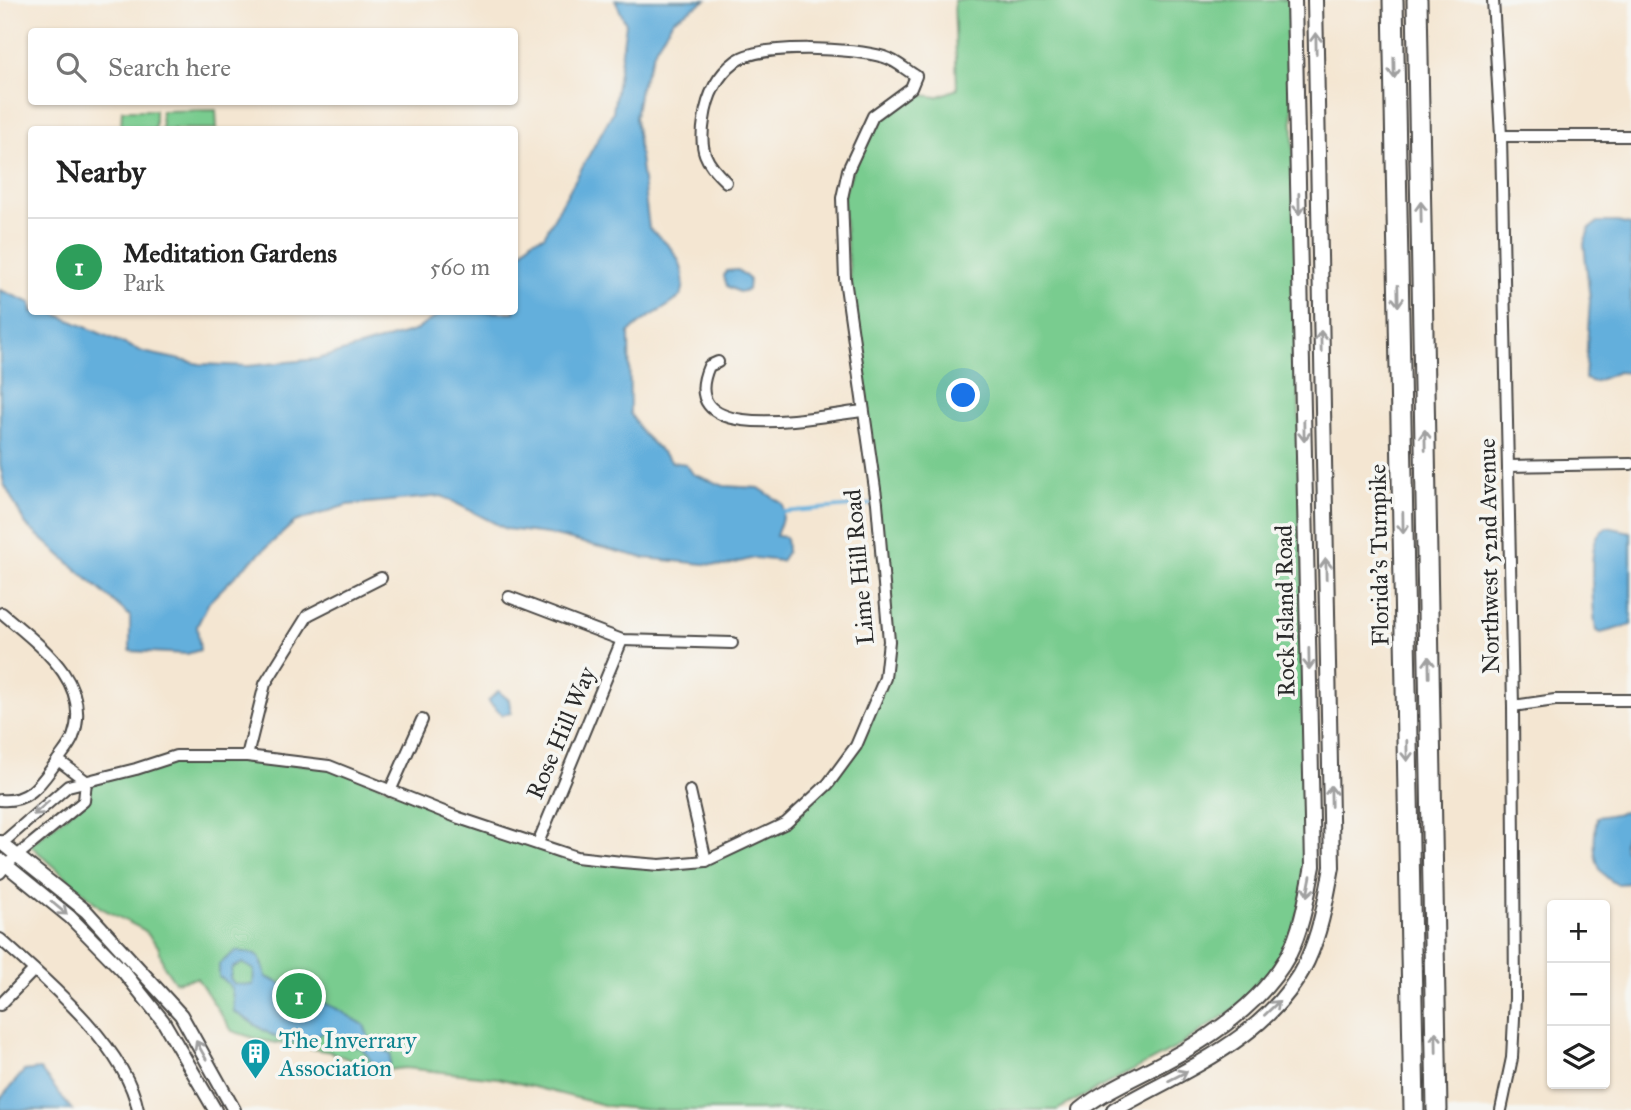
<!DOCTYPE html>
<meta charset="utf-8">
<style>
:root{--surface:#fff;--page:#f2f2f2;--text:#222;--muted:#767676;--line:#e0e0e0;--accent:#c8321e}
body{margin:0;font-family:"IM FELL Great Primer",serif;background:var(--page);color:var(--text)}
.controls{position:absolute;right:21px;bottom:21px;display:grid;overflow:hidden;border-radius:7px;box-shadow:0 2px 5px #0004}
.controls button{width:63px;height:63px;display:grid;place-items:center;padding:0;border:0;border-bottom:2px solid var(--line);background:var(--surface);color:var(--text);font:35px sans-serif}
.you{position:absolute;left:964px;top:396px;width:24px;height:24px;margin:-18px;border:5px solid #fff;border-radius:50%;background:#1a73e8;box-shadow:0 0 0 10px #1a73e833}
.badge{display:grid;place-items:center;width:46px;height:46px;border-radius:50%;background:var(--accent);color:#fff;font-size:23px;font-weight:700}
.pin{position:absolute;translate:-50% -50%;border:4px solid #fff;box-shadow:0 2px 7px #0006}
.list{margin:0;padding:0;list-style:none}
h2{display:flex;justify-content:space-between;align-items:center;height:91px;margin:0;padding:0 28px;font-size:30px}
h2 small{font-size:23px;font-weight:400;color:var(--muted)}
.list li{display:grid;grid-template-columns:46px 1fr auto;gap:21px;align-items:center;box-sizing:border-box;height:98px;padding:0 28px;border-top:2px solid var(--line)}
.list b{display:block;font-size:26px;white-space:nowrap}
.list p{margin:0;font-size:23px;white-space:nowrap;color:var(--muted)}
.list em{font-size:23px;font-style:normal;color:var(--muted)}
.icon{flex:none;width:38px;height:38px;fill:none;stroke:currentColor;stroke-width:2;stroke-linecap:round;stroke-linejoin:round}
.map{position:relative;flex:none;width:1631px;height:1110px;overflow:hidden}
.search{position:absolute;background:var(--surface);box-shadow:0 2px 5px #0004;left:28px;top:28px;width:490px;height:77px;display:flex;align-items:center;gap:18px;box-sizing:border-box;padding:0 24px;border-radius:7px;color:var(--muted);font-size:26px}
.panel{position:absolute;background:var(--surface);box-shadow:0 2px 5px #0004;left:28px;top:126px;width:490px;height:189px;border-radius:7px}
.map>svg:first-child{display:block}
.green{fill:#79cc8f;stroke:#527c5d;stroke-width:2}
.water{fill:#63afdc;stroke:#476d84;stroke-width:2;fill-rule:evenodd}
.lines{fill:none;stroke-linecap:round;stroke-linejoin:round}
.stream{stroke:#63afdc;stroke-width:3.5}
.minor-casing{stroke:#494744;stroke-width:14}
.tertiary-casing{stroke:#494744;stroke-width:16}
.secondary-casing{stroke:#494744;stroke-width:18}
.motorway-casing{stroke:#494744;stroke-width:23}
.minor{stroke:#fff;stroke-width:10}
.tertiary{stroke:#fff;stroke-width:12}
.secondary{stroke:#fff;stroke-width:14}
.motorway{stroke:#fff;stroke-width:19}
.oneway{stroke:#a0a0a0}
.labels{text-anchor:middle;stroke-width:7;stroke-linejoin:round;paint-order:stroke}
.street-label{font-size:24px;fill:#2b2b2b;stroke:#f6f6f2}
.culture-label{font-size:24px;fill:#0d838f;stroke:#f6f6f2;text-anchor:start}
</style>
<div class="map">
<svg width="1631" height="1110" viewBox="0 0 1631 1110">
<rect width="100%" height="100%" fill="#f6f6f2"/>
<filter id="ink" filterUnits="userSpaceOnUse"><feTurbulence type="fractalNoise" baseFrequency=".0143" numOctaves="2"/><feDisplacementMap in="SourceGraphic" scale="14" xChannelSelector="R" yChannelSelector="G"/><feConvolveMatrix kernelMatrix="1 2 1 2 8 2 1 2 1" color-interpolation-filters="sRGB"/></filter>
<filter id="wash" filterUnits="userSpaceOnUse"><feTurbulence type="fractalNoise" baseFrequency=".00686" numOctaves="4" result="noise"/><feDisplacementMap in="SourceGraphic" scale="28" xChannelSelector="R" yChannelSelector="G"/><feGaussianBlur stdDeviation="1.57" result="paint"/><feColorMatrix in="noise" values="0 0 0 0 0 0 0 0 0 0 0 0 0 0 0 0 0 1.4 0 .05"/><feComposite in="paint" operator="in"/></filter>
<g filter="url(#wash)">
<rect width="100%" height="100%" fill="#f4e6d2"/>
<g class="green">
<polygon points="954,0 1290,0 1309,863 1290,947 1246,1001 1174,1049 1057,1110 651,1110 608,1106 498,1078 405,1068 388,1070 372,1069 331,1052 260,1040 232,1031 197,978 175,982 164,966 158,946 144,930 101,908 30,845 84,801 86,781 176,756 329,766 576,857 622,862 706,861 786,823 856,746 885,678 888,642 842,198 873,116 916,94 937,97 957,89"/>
<polygon points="122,110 155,110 155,129 121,129"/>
<polygon points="216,110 217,129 162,129 161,111"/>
</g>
<g class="water">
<path d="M615,0H706L673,20L656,47L640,89L635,117L649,228C666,242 681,254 683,277C684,287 684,294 675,301C658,314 645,316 629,333L630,413L642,433L672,462L686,464L693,474L724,486L759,488L783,504V516L776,536L786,537L787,552L781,561L754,558L724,566L644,558L547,534L506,529L442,496L347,505L295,522L239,572L209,602L197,626L200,650L187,654L130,651V616L26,525L4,484L0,464V290L31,303L32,312H51L143,352L200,364L248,366L318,359L414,331L443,312H514L515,260L532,240L544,236L613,112L626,24Z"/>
<polygon points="1598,222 1617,222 1631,225 1631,373 1618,372 1594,382 1585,379 1590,300 1584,244 1589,229"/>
<polygon points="738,270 749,279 748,290 739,292 727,286 724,276 726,271"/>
<path d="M1607,527L1631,532V625L1601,633L1596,631C1593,610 1589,558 1596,539C1598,533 1602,531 1607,527Z"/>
<polygon points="498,691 509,700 511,713 502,715 488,701"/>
<path d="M1631,811V830L1625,837L1624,844L1625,849L1631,859V883L1617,884C1590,872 1593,842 1597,817Z"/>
<path d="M236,951C258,953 262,955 266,977L337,1009L364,1025L369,1038L391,1055L390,1065L382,1068L375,1066L361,1047L349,1046L341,1037L328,1030C321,1033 314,1037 307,1040C279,1049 256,1022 234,1012C233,996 234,984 219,977V964ZM243,963L254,970L253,985L234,984L230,978L232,968Z"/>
<polygon points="40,1069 72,1110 0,1110 0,1099 24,1071"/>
</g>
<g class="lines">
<polyline class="stream" points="783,512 875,504"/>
</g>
</g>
<g filter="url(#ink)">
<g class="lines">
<defs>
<g id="minor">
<polyline points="1493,0 1501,136 1513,706 1515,998 1512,1058 1501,1110"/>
<polyline points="1501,136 1631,136"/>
<path d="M718,362L709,366C673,449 823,415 863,411"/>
<polyline points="1508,466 1631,464"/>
<polyline points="509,597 622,640 732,643"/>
<path d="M2,613C38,644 93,682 73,737C70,745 63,753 58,760L86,781"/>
<polyline points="1513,706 1555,700 1631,700"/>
<polyline points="247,756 265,684 308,615 381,578"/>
<polyline points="390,791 422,720"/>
<polyline points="690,791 706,861"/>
<path d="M0,800C31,803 42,781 58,760"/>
<polyline points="538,843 622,640"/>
<path d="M0,845L68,786L136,769L176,756H247L329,766L459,818L576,857L622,862L660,865L706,861L786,823L828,784L856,746L885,678L889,641L883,573L877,503L845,279L842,198L848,170L873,116L911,88L916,76C906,70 895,60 884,57C855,48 761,43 736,61C716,76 707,97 704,120C699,150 705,162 726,182"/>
<polyline points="0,873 7,864 84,801 86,781"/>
<path d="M0,939C46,980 126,1047 138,1110"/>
<polyline points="0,1005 34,970"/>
</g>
<g id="tertiary">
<polyline points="0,842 86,911 181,1015 234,1110"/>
<polyline points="0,860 70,917 123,971 163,1021 215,1110"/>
</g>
<g id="secondary">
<path d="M1080,1110C1105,1090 1136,1077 1164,1062C1212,1037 1263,1002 1289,954C1303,926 1307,895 1313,866L1294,0"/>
<path d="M1114,1110C1183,1070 1270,1038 1307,961C1321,931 1326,899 1332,867L1315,0"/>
</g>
<g id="motorway">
<polyline points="1393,0 1414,1110"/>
<polyline points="1417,0 1437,1110"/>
</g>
</defs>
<use href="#minor" class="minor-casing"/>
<use href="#tertiary" class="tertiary-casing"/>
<use href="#secondary" class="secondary-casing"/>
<use href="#motorway" class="motorway-casing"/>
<use href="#minor" class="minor"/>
<use href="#tertiary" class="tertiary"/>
<use href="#secondary" class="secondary"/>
<use href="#motorway" class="motorway"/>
</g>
<defs><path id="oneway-shaft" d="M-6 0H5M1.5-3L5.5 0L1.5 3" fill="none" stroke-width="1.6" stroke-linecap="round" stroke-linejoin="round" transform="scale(1.75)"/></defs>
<g class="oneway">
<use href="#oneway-shaft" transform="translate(1316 43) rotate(-91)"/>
<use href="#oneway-shaft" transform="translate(1394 68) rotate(89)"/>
<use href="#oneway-shaft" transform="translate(1299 204) rotate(89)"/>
<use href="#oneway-shaft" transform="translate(1421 212) rotate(-91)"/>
<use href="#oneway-shaft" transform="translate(1398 296) rotate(89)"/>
<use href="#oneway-shaft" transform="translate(1321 341) rotate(-91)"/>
<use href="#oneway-shaft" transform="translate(1304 431) rotate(89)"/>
<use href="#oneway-shaft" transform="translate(1425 440) rotate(-91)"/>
<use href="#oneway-shaft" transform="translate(1403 523) rotate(89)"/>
<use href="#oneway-shaft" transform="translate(1326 569) rotate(-91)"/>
<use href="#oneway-shaft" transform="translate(1309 659) rotate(89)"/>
<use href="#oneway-shaft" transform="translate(1429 667) rotate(-91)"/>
<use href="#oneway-shaft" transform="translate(1407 751) rotate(89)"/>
<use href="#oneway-shaft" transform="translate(1331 796) rotate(-91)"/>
<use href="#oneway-shaft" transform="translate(41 808) rotate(139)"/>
<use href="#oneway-shaft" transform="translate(1309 886) rotate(101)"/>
<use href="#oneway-shaft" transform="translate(59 908) rotate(40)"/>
<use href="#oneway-shaft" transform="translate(1272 1008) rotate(-44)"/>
<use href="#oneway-shaft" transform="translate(1436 1042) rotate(-91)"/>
<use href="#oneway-shaft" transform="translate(201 1050) rotate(-119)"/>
<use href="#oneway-shaft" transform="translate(1178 1076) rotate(-27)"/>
</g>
</g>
<defs>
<symbol id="building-pin" viewBox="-11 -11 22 30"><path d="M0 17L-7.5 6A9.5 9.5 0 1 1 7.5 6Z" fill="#0f9aa8" stroke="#f6f6f2"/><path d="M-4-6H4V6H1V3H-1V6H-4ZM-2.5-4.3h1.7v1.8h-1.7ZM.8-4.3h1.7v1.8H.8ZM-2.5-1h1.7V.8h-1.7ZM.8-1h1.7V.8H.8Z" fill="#fff"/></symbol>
</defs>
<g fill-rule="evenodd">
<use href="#building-pin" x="238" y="1036" width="35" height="47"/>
</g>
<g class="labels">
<g class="street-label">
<text transform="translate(1379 555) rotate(-91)" y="8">Florida's Turnpike</text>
<text transform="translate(1489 556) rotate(-91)" y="8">Northwest 52nd Avenue</text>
<text transform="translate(859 567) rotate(-95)" y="8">Lime Hill Road</text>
<text transform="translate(1285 611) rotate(-91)" y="8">Rock Island Road</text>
<text transform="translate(561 733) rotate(-67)" y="8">Rose Hill Way</text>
</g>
<g class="culture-label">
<text x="279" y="1048">The Inverrary<tspan x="279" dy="28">Association</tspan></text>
</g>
</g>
</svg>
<div class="controls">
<button>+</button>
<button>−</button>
<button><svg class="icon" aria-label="layers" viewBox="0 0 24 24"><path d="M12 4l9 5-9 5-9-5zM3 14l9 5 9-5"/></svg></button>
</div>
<div class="you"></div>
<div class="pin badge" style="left:299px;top:996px;background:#2e9e5b">1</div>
<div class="search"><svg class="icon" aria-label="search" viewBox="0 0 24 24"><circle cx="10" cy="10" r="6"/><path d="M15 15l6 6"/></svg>Search here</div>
<section class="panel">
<h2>Nearby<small></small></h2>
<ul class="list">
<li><span class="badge" style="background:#2e9e5b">1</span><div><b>Meditation Gardens</b><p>Park</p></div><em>560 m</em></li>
</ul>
</section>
</div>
